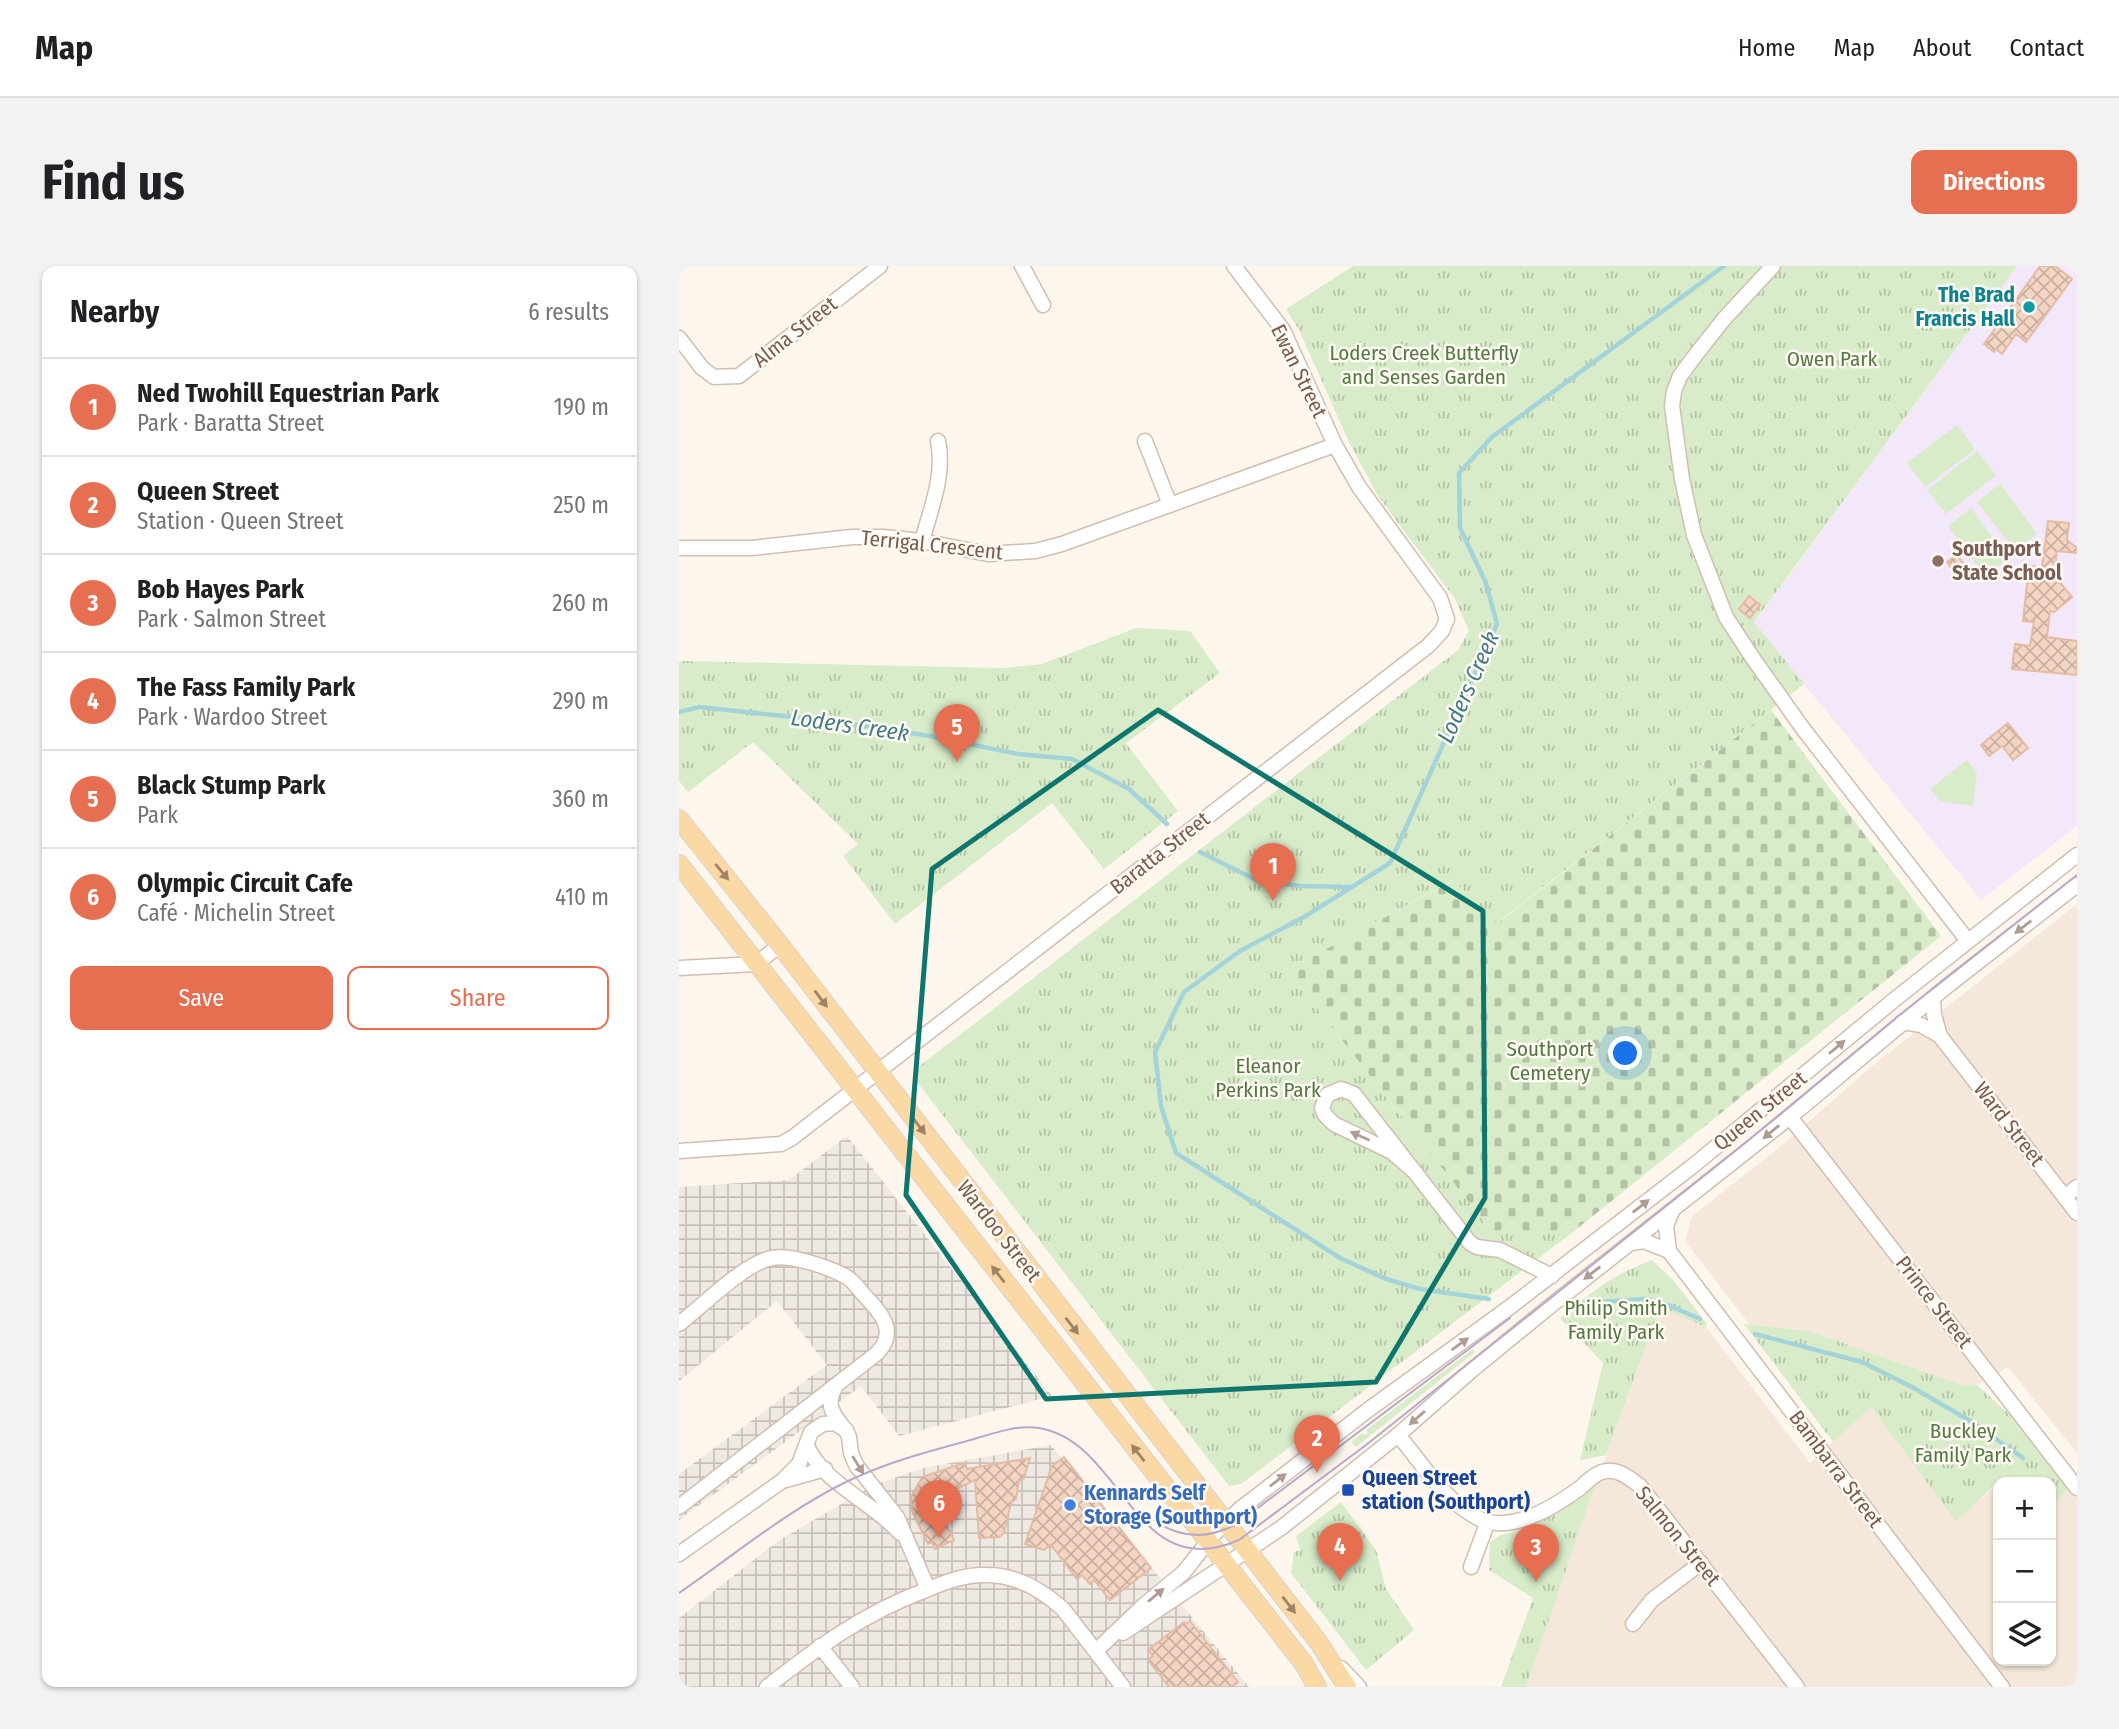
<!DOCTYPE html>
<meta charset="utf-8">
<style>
:root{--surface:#fff;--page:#f2f2f2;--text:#202124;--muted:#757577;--line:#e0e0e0;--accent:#e76f51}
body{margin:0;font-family:"Fira Sans Condensed",sans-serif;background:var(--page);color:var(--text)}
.controls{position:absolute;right:21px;bottom:21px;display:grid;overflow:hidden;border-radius:14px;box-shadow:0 2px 5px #0004}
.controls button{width:63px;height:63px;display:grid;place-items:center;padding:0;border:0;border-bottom:2px solid var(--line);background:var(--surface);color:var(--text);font:35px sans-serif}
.you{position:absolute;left:947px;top:788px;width:24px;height:24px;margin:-18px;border:5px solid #fff;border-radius:50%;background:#1a73e8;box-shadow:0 0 0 10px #1a73e833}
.badge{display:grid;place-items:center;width:46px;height:46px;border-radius:50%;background:var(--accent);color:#fff;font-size:23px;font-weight:700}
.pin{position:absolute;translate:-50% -58px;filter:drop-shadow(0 2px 4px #0008)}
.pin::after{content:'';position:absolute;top:37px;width:24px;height:21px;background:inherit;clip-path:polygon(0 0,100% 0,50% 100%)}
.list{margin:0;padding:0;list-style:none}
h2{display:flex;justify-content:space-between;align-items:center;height:91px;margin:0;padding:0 28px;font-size:30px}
h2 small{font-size:23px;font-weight:400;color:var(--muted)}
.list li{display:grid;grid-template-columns:46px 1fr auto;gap:21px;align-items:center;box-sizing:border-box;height:98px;padding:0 28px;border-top:2px solid var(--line)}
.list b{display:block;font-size:26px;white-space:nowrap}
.list p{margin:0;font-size:23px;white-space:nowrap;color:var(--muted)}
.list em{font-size:23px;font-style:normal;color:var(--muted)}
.actions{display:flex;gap:14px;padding:21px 28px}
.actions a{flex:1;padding:16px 0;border:2px solid var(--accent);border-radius:14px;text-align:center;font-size:24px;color:var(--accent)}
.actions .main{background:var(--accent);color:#fff}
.icon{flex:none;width:38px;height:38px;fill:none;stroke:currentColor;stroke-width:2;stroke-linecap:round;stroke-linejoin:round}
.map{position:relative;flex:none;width:1398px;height:1421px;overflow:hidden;border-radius:14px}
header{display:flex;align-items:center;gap:42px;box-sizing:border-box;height:98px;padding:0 35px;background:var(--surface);border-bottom:2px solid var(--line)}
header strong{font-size:33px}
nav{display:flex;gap:38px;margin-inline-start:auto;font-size:24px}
.intro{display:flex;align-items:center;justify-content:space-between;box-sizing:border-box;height:168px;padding:0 42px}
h1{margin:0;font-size:49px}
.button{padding:18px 32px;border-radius:14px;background:var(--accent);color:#fff;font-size:24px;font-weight:700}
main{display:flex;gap:42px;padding:0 42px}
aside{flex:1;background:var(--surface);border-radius:14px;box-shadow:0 2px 5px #0004}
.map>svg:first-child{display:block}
.residential{fill:#f5e8da}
.industrial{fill:url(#industrial-grid)}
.education{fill:#f3e8fa}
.green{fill:#d8ecc9}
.cemetery{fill:url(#cemetery-stones)}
.park{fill:url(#park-tufts)}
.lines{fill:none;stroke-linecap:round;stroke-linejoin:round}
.stream{stroke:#a5d3da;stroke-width:4.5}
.building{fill:url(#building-cross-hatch);stroke:#e6bba3;stroke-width:2}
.minor-casing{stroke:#d1beb0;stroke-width:17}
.major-casing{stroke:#dad1cd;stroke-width:20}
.minor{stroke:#fff;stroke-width:14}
.major{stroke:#fbd9a5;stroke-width:18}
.tram{stroke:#b9a8c9;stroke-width:2}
.oneway{fill:#a18267}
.oneway2{fill:#af9d94}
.marked{fill:none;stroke:#0f766e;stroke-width:5;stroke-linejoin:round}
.culture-dot{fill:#0f9aa8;stroke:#fffaf3;stroke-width:2.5}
.education-dot{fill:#8d6e63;stroke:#fffaf3;stroke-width:2.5}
.transit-dot{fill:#1a4fb4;stroke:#fffaf3;stroke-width:2.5}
.shop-dot{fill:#3f7fe0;stroke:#fffaf3;stroke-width:2.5}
.labels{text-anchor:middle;stroke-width:5;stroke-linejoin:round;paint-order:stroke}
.culture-label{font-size:21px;font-weight:bold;fill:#0d838f;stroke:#fffaf3;text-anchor:end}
.street-label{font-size:21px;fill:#7a5c4d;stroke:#fffaf3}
.park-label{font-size:21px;fill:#537a41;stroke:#fffaf3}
.education-label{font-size:21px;font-weight:bold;fill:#785e54;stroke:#fffaf3;text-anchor:start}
.transit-label{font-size:21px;font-weight:bold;fill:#164399;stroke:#fffaf3;text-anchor:start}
.shop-label{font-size:21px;font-weight:bold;fill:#366cbe;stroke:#fffaf3;text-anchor:start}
.water-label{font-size:23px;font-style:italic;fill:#437c86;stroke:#fffaf3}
</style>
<header>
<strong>Map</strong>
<nav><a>Home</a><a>Map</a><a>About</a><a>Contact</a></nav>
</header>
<div class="intro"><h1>Find us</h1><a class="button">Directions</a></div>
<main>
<aside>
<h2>Nearby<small>6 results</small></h2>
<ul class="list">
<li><span class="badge">1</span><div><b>Ned Twohill Equestrian Park</b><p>Park · Baratta Street</p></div><em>190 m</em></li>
<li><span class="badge">2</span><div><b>Queen Street</b><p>Station · Queen Street</p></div><em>250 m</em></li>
<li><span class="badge">3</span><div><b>Bob Hayes Park</b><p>Park · Salmon Street</p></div><em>260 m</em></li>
<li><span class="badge">4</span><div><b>The Fass Family Park</b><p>Park · Wardoo Street</p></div><em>290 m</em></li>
<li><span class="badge">5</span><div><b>Black Stump Park</b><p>Park</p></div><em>360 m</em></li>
<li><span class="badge">6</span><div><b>Olympic Circuit Cafe</b><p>Café · Michelin Street</p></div><em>410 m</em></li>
</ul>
<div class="actions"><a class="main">Save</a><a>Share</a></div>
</aside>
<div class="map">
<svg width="1398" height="1421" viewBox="0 0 1398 1421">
<defs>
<pattern id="industrial-grid" width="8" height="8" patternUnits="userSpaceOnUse" patternTransform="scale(1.75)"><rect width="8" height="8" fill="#efe9e4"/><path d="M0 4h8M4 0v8" fill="none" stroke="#c7c0bb"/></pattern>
<pattern id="cemetery-stones" width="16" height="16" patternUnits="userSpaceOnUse" patternTransform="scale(1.75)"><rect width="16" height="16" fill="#d8ecc9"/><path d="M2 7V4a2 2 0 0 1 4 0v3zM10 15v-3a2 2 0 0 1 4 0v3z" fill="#b4c2a5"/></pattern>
<pattern id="park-tufts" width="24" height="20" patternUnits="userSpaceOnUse" patternTransform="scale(1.75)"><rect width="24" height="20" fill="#d8ecc9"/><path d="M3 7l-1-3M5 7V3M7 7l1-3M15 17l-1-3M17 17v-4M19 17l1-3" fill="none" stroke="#b4c2a5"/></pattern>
<pattern id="building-cross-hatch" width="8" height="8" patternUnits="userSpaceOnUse" patternTransform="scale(1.75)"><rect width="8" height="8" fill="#f3d5c3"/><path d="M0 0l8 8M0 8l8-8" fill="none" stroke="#cab0a1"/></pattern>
</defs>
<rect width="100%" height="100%" fill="#fdf6ec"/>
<g class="residential">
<polygon points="1398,638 1398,1187 1329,1101 1298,1119 1283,1119 1130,1065 1071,1059 1006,975 1013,950 1096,885 1192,801"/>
<polygon points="981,1042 1027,1061 1131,1197 1192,1141 1276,1255 1319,1218 1319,1395 1372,1395 1372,1233 1376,1234 1396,1219 1398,1220 1398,1421 847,1421 916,1220"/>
</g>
<g class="industrial">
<polygon points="168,870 373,1130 220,1170 182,1120 0,1254 0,1208 148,1099 98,1035 0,1115 0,921 110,914"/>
<polygon points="372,1179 570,1421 0,1421 0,1352 99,1275 193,1220 243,1202"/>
</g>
<polygon class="education" points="1338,0 1398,0 1398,560 1302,634 1075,357"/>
<g class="green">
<polygon points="1278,159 1296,183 1246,221 1228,197"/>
<polygon points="1298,185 1317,209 1267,248 1248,224"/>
<polygon points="1321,218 1358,268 1336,285 1298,236"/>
<polygon points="1292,242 1329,292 1306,310 1269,260"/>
<polygon points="1288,494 1298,507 1294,540 1261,535 1251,523"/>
<polygon points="794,1083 796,1086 677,1181 672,1176 683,1167 685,1169 689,1167 687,1164"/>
</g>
<polygon class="cemetery" points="1092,444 1262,670 894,966 813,966 608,704 775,614 819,657"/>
<g class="park">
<polygon points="674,0 1338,0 1075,356 1125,418 818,657 774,614 608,704 813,966 894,966 562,1218 550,1220 235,812 238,802 779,384 790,365 776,333 699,230 670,176 620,64 607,43"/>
<polygon points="457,362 511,365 541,407 447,477 499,545 425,603 373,537 216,658 164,590 179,578 74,476 9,526 0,515 0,396 5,395 325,402 363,398"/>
<path d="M973,994L995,1015L1028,1058L1027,1061L981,1042L927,1189L901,1194L924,1097L881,1052C914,1025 933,1009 973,994Z"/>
<polygon points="1065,1058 1130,1065 1283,1119 1298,1119 1373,1187 1396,1219 1376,1234 1372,1233 1372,1216 1319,1216 1277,1256 1192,1141 1154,1176"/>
<polygon points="916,1220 847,1421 822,1421 854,1332 810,1304 811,1276 822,1269 849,1262"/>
<polygon points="662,1236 697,1284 707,1323 735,1364 687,1404 612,1307 615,1286 621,1284 617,1270"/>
</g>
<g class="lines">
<g class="stream">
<polyline points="0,446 20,441 152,455 251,470 339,488 393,493 450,523 488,558"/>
<polyline points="521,586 577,614 621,620 672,621"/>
<polyline points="810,1033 741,1023 707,1013 661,992 497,887 482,840 476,786 505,726 561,685 625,651 711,597 818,358 807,317 781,262 780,207 813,171 1045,0"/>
<polyline points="905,1037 967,1033 987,1038 1021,1053"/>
<polyline points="1076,1068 1183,1096 1233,1121 1293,1156 1344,1192"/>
</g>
</g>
<g class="building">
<polygon points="1361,0 1376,0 1393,13 1347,76 1337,68 1323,88 1317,83 1315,86 1305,78"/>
<polygon points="1369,255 1390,257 1388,274 1398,282 1398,287 1378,285 1375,309 1393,331 1375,346 1371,345 1368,371 1398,375 1398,409 1333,403 1336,378 1351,380 1355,356 1344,355 1350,300 1363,301"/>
<polygon points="1278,289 1289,304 1279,311 1268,296"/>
<polygon points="1070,330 1081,339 1071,352 1060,343"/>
<polygon points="1329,457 1349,482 1334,494 1323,480 1310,490 1302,479"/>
<polygon points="385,1191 472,1302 431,1334 415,1314 411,1318 403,1309 398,1313 372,1279 365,1284 346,1278 373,1200"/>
<polygon points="351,1192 345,1212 340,1215 337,1233 332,1237 325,1267 320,1271 300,1272 296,1214 255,1234 275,1274 256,1283 253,1276 249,1278 233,1245 232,1231 243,1211 285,1197 288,1203"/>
<polygon points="511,1355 559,1416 553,1421 490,1421 469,1394 474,1390 469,1384 505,1356 507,1358"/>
</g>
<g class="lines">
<defs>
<g id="minor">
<polyline points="343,0 364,39"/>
<polyline points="1094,0 1045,53 1015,91 1001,110 995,125 993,140 1003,213 1015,269 1047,351 1073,391 1125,464 1289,675"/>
<polyline points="0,72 23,102 35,111 60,110 201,0"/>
<polyline points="466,175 491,239"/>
<path d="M243,275C252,242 266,209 259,175"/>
<polyline points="0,282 73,282 173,271 204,271 243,275 309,288 356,285 383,278 656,179"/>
<polyline points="0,702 77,698 101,679"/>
<polyline points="1254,732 1255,749 1261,770 1398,947"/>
<polyline points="1223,756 1242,759 1261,770"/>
<polyline points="1111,851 1398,1222"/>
<polyline points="0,885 102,878 113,872 749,380 763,365 768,353 761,332 680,221 656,179 604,64 555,0"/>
<polyline points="737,907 713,886 655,858 646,849 643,842 648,829 662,823 675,828 791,977 798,981 821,984 873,1010"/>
<polyline points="1386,931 1398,921"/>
<polyline points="993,945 987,960 990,985 1323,1421"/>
<polyline points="952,977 965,975 990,985"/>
<path d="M0,1058C22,1041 67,996 93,992C111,988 149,1001 166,1010C174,1014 179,1022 185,1029C202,1047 220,1066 197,1088L0,1241"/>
<path d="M157,1120C146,1137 153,1147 164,1161"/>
<path d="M719,1169C743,1197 764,1233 797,1251C830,1270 875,1241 901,1222C907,1217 915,1208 923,1206C938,1201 950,1212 961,1220L1118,1421"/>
<path d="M128,1180C145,1218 194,1236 221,1267"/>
<polyline points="107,1214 146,1203"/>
<polyline points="0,1288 103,1215 120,1198 132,1166 144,1158 156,1157 167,1164 170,1171 172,1187 177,1199 218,1251 249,1323"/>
<polyline points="792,1301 809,1255"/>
<polyline points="954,1358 973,1334 1022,1297"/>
<polyline points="444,1367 602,1262 719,1169 793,1104 870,1041 1111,851 1267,721 1398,619"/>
<polyline points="141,1380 173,1421"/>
<polyline points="417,1385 463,1341 505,1306 535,1268 561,1243 689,1144 831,1041 1015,899 1215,734 1398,589"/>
<polyline points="662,1402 680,1421"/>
<path d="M88,1421C139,1381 185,1347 247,1324C266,1316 287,1308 308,1309C338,1309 363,1324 384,1343L444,1421"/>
</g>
<g id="major">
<polyline points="0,553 101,679 640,1377 668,1421"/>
<polyline points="0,598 625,1398 638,1421"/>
</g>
</defs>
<use href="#minor" class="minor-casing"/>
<use href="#major" class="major-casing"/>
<use href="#minor" class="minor"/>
<use href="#major" class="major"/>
<g class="tram">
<path d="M475,1254C501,1273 528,1273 556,1259L831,1052"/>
<path d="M0,1327C54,1290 109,1244 167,1216C206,1197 247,1186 288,1175C310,1169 337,1158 360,1162C445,1176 454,1320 560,1274L687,1179L1065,878L1223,747L1398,609"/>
</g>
</g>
<defs><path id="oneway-solid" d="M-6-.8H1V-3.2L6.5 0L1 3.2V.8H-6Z" transform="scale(1.75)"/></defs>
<g class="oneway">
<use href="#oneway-solid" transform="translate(43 606) rotate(51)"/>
<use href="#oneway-solid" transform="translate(142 733) rotate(53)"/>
<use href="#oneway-solid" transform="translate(240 860) rotate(52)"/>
<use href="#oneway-solid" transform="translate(319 1008) rotate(-128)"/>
<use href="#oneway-solid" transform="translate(393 1060) rotate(52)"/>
<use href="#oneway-solid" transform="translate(459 1187) rotate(-128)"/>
<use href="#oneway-solid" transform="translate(610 1339) rotate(52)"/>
</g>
<g class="oneway2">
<use href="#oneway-solid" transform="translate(1344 661) rotate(142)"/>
<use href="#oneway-solid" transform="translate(1158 781) rotate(-40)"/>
<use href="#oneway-solid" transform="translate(1092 866) rotate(141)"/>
<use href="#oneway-solid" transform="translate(681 870) rotate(-156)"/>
<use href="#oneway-solid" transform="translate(962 940) rotate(-38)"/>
<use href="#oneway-solid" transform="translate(913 1007) rotate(142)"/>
<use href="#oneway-solid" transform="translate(781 1078) rotate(-36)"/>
<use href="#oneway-solid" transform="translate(738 1152) rotate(139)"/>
<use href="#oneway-solid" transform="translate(179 1199) rotate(58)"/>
<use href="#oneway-solid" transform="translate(599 1214) rotate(-38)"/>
<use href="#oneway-solid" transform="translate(477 1329) rotate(-40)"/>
</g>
<path class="marked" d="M479,444L804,645L806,932L697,1116L367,1133L227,929L253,603Z"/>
<circle class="culture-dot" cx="1350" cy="41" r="7"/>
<circle class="education-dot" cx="1259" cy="295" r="7"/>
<rect class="transit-dot" x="662" y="1217" width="14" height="14" rx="3.5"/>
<circle class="shop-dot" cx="391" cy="1239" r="7"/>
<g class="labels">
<g class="culture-label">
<text x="1336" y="36">The Brad<tspan x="1336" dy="24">Francis Hall</tspan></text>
</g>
<g class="street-label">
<text transform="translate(116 66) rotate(-38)" y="7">Alma Street</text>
<text transform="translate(620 105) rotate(64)" y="7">Ewan Street</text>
<text transform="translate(253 279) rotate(6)" y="7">Terrigal Crescent</text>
<text transform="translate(481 587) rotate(-38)" y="7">Baratta Street</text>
<text transform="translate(1081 845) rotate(-39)" y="7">Queen Street</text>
<text transform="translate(1330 858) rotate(52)" y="7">Ward Street</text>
<text transform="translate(320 965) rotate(52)" y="7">Wardoo Street</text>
<text transform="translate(1255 1036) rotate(52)" y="7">Prince Street</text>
<text transform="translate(1157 1203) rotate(53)" y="7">Bambarra Street</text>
<text transform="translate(999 1270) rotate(51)" y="7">Salmon Street</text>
</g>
<g class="park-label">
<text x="745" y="94">Loders Creek Butterfly<tspan x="745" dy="24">and Senses Garden</tspan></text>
<text x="1153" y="100">Owen Park</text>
<text x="871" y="790">Southport<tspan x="871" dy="24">Cemetery</tspan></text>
<text x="589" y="807">Eleanor<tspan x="589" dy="24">Perkins Park</tspan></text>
<text x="937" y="1049">Philip Smith<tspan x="937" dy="24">Family Park</tspan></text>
<text x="1284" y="1172">Buckley<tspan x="1284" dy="24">Family Park</tspan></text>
</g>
<g class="education-label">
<text x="1273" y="290">Southport<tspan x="1273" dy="24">State School</tspan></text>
</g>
<g class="transit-label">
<text x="683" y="1219">Queen Street<tspan x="683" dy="24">station (Southport)</tspan></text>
</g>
<g class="shop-label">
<text x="405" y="1234">Kennards Self<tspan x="405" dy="24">Storage (Southport)</tspan></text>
</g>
<g class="water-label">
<text transform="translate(789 421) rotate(-66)" y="8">Loders Creek</text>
<text transform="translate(171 459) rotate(8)" y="8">Loders Creek</text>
</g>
</g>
</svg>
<div class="controls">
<button>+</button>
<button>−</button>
<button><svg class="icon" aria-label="layers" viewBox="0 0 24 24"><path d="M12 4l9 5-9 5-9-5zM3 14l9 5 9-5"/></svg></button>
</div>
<div class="you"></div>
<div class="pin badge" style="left:594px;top:635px">1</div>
<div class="pin badge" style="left:638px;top:1207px">2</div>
<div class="pin badge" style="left:857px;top:1316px">3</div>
<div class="pin badge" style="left:661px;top:1315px">4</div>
<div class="pin badge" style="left:278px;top:496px">5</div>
<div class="pin badge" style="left:260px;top:1272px">6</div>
</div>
</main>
